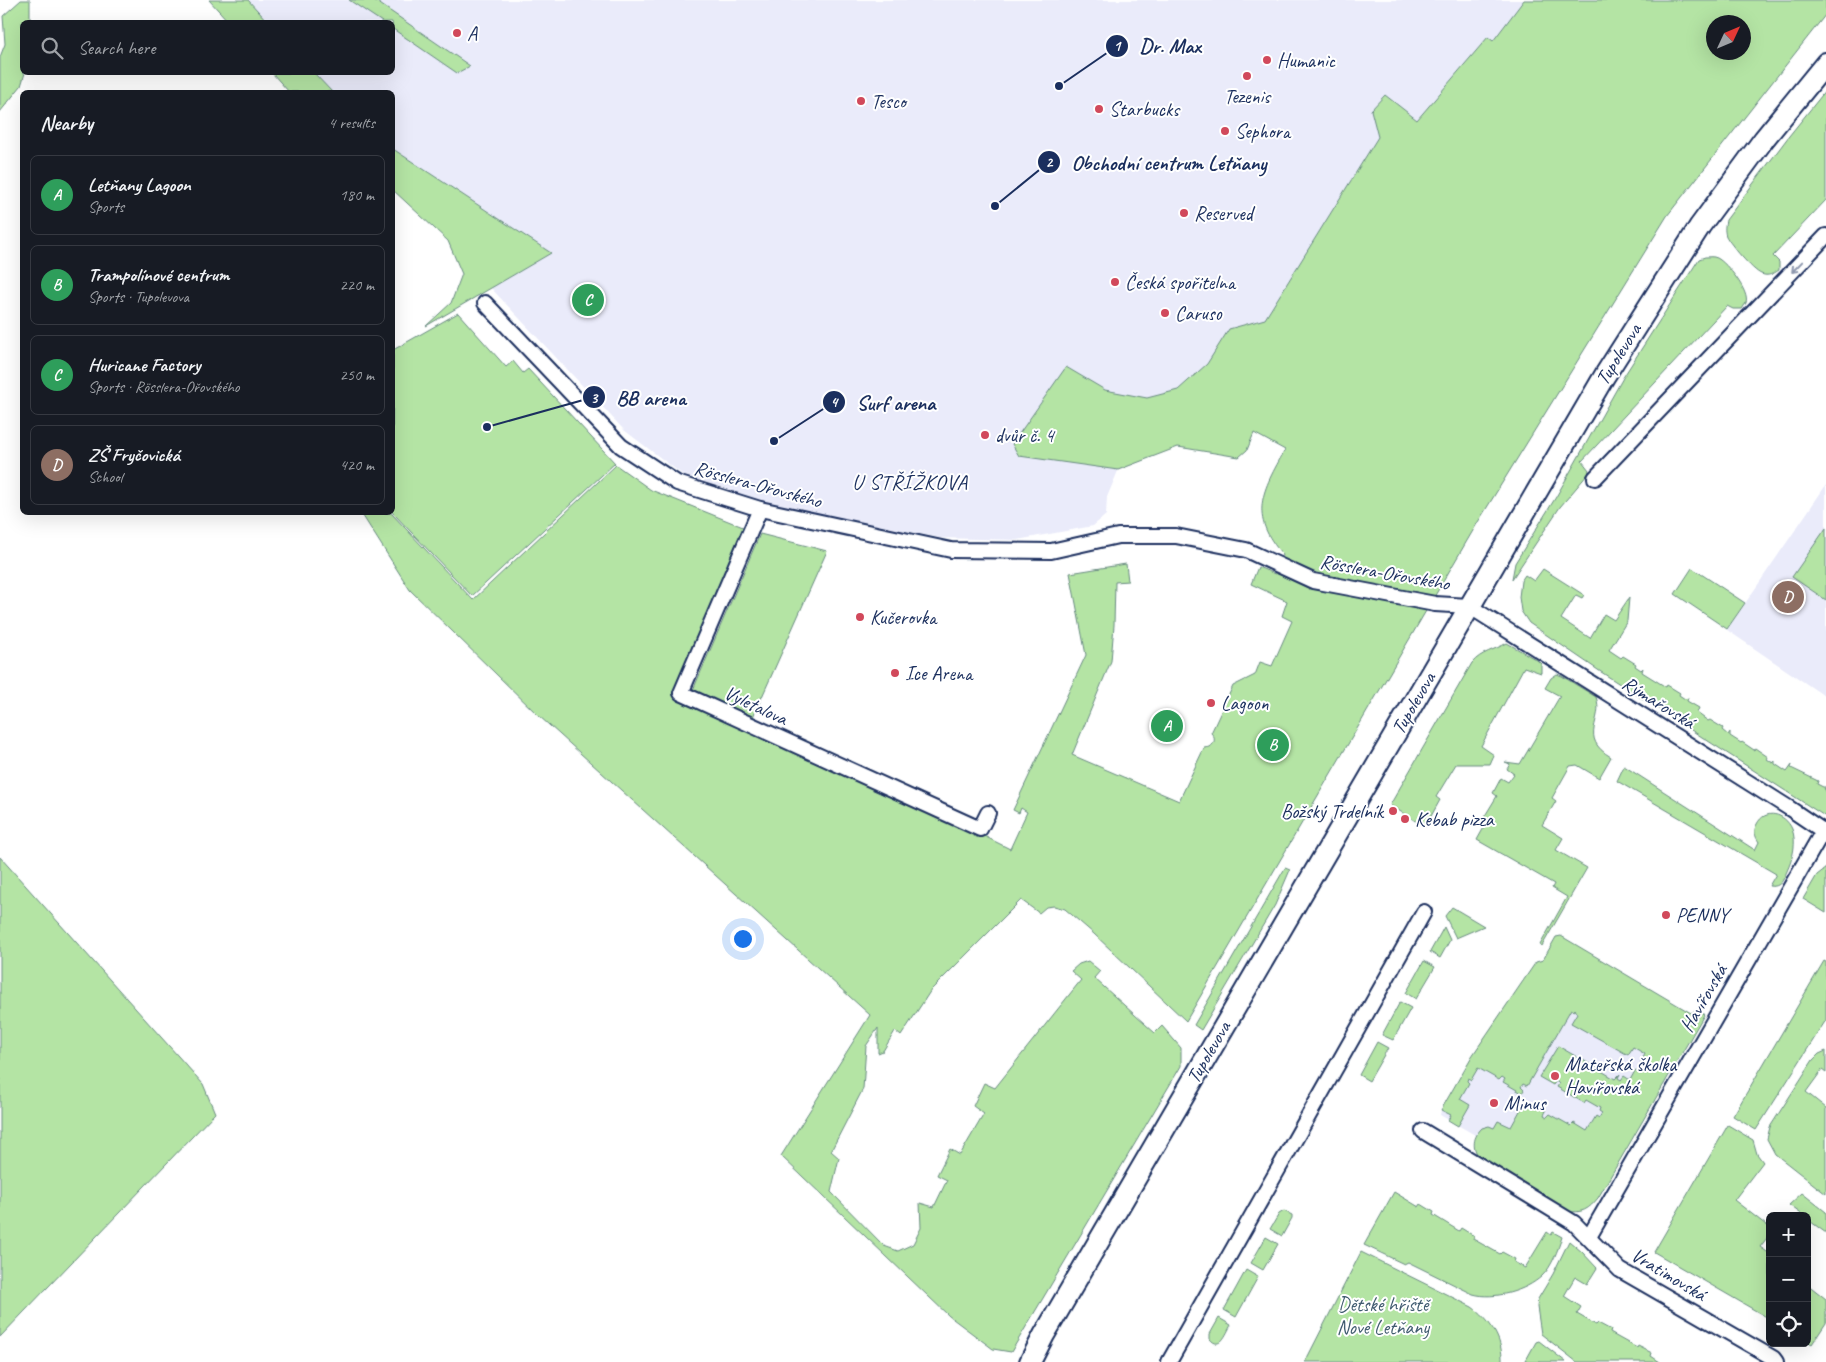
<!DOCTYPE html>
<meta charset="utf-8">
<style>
:root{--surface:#171b24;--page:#242831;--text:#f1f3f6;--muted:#9ea1a6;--line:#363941;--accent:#ea580c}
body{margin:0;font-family:Caveat,sans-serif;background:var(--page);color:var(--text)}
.controls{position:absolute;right:15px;bottom:15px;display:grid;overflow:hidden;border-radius:8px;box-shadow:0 5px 20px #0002}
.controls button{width:45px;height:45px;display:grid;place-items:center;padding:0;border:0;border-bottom:1px solid var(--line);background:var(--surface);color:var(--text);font:25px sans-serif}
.compass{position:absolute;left:1706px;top:15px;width:45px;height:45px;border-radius:50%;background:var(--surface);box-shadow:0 5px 20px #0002;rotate:46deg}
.you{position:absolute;left:742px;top:938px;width:18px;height:18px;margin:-12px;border:4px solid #fff;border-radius:50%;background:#1a73e8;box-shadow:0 0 0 8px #1a73e833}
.badge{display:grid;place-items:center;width:32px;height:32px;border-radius:50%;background:var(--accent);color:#fff;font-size:16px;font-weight:700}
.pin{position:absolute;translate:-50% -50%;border:2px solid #fff;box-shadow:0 1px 5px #0006}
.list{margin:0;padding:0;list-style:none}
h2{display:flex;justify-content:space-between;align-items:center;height:65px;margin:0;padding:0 20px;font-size:21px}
h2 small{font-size:16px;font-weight:400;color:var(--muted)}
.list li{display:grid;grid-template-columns:32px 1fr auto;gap:15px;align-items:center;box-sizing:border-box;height:80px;margin:0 10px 10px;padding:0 10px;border:1px solid var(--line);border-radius:8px}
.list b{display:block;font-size:19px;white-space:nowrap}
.list p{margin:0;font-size:16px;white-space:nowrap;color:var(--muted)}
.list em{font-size:16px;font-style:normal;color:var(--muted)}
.icon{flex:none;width:28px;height:28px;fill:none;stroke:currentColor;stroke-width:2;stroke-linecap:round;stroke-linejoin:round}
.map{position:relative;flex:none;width:1826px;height:1362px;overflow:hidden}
.search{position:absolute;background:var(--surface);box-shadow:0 5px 20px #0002;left:20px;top:20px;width:375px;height:55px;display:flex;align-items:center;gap:12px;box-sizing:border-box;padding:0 18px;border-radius:8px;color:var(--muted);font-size:19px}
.panel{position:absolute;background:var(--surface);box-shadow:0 5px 20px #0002;left:20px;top:90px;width:375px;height:425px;border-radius:8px}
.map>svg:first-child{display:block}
.built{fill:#eaebfa}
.green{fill:#b4e4a4;stroke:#688a81;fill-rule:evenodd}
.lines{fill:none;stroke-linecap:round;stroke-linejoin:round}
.street-casing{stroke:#1b2f5e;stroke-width:18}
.secondary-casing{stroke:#1b2f5e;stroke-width:24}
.street{stroke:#fff;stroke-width:14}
.secondary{stroke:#fff;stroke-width:20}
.oneway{stroke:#8d97ae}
.poi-dot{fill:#d1495b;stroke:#fff;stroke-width:2}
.labels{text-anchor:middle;stroke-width:4;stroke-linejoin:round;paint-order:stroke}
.poi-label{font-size:20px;fill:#1b2f5e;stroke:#fff;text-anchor:start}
.street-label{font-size:20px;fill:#1b2f5e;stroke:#fff}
.park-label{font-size:20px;fill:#415c70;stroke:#fff}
.neighbourhood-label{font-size:21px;letter-spacing:1px;fill:#1b2f5e;stroke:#fff}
.leader{fill:none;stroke:#1b2f5e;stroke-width:2}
.callout-dot{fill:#1b2f5e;stroke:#fff;stroke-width:2}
.mark-label{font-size:15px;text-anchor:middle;font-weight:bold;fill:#fff}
.callout-label{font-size:21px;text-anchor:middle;font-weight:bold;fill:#1b2f5e;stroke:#fff;stroke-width:4;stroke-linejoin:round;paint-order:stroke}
</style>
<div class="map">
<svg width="1826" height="1362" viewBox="0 0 1826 1362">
<rect width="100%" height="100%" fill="#fff"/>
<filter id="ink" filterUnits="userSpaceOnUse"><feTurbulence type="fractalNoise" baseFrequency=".02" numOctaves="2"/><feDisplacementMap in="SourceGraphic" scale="10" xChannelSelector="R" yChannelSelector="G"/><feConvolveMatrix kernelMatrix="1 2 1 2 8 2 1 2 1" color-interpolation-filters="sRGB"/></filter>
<g filter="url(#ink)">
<g class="built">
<polygon points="248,0 1524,0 1492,42 1488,37 1417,120 1385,95 1378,137 1265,319 1247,450 1239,457 1178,447 1157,454 1118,471 1107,497 1106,515 1093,526 1017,540 940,538 770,503 683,475 624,430 491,288 551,253 393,149 392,92 332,92 314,73 392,72 392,22 268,22"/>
<polygon points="1826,485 1826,697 1727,630"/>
<polygon points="1536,962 1665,1036 1580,1195 1440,1115 1441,1110"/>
</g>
<g class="green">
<polygon points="21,0 30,0 30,22 22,22 22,72 25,73 21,86 0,112 0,57 5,44 3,16"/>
<polygon points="209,0 248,0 268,22 229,22"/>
<polygon points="349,0 374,0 470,66 457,73 393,29 392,22 382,22"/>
<path d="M1524,0H1826V14L1667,216L1478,522L1186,1021L1094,934L1065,909L1054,906L1046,907L1039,913L1021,900L931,990L901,1036L895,1031L883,1051L878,1053V1028L866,1046L863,1089L831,1151L839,1158L831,1192L884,1246L898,1251L913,1244L921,1228L920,1203L934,1207L947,1180L937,1175L950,1149L960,1155L984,1114L973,1106L984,1083L995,1088L1081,980L1071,971L1079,964L1088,961L1100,971L1094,978L1155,1033L1162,1026L1181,1048V1066L1011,1352L993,1349L949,1316L781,1156L870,1015L539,716L410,590L361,513H391L473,600L616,465L651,490L748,529L676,698L957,826L978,833L1010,849L1027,812L1021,808L1019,813L1013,810L1086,655L1070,573L1126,564L1128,581L1115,582L1114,625L1111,661L1072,755L1179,801L1204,748L1210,747C1215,743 1216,738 1211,733L1233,686L1255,675L1260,662L1272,666L1292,621L1282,616L1287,601L1251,584L1258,567L1275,574L1283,555C1248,516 1262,491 1285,450L1254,433L1247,450L1239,457L1178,447L1118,470L1019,456L1012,444L1066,367L1105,390L1147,398L1178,390L1207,364L1229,329L1265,319L1378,137L1371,110L1385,95L1417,120L1488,37L1493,41ZM1714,22H1744V52H1714Z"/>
<polygon points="272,73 314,73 332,92 289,92"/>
<path d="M1826,90V200L1773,256L1779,262V270C1773,274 1768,277 1761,274C1753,271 1730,244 1726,236C1724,230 1725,225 1726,220L1789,136Z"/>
<polygon points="392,149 393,149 551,253 426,326 451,303 462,274 448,241 393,190"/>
<path d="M1705,257C1709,257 1713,256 1717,258C1727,263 1750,292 1746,303C1745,305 1743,307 1742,309H1733L1727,306L1582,461L1589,470L1588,474L1560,507L1512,579L1515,563L1556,497L1624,376L1699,259Z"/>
<polygon points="458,313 506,367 513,361 523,373 528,369 615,463 472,596 392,512 393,350"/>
<polygon points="1826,528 1826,600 1792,577"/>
<polygon points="760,534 827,551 753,717 693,690"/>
<polygon points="1692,568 1745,603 1727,629 1675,594"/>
<polygon points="1543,569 1584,595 1582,598 1576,595 1561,619 1590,638 1604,614 1614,620 1629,598 1627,621 1609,650 1621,658 1623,656 1636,664 1635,666 1641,670 1643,668 1642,672 1666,687 1667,685 1680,693 1679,695 1685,699 1688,698 1687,701 1699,708 1697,713 1708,721 1710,720 1723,728 1722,730 1728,735 1730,732 1730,736 1741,743 1742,742 1754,750 1755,748 1768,757 1767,759 1773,763 1775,761 1775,764 1787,772 1792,765 1791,768 1818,781 1817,784 1823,787 1826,787 1824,789 1826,790 1826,817 1598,670 1529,623 1521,611 1519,597 1521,581 1525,575 1534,581"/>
<path d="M1507,643L1537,660L1541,664V673L1524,667L1481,746L1494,755L1490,764H1456L1436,797L1440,800L1425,827L1390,805L1472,663C1481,652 1495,650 1507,643Z"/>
<path d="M1557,674L1562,676L1596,697C1605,720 1577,737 1611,757L1599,778L1577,765L1570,766L1552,798L1556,801L1542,825L1563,838L1556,850L1587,868L1542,946L1540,945L1567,897L1552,888L1554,884L1477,840L1487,822L1483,819L1497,796L1493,793L1501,778L1508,782L1514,774L1507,769L1510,764L1505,762L1520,764L1560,696L1545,688L1551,678Z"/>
<path d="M1624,766L1755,850L1759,842C1755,836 1753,831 1757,824C1765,808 1785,813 1792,829C1797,842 1793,858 1787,871C1783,880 1781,888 1769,886L1776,874L1617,781Z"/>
<polygon points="0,857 203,1084 215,1113 0,1337"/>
<polygon points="1285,868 1290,870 1275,905 1201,1030 1194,1025"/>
<polygon points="1826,868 1826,913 1803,899 1817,875"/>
<polygon points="1452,907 1484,926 1456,938 1445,916"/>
<polygon points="1444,927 1450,940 1440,958 1430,952"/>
<path d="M1561,936L1691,1013L1699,1009L1704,1015L1598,1198C1589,1209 1582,1214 1567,1211L1483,1161C1472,1151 1471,1139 1482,1128L1489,1126L1494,1128L1498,1121L1511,1127L1526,1100L1546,1111L1544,1115L1547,1117L1550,1114L1571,1126L1574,1123L1587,1131L1596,1116L1599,1118L1602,1113L1599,1111L1600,1108L1586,1100L1584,1103L1557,1087L1559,1084L1556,1081L1553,1085L1539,1077L1558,1046L1577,1057L1575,1060L1578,1062L1581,1059L1615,1079L1620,1074L1618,1078L1621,1080L1624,1076L1630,1080L1635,1071L1639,1073L1643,1066L1640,1064L1645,1054L1633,1047L1628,1055L1571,1023L1577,1013L1575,1009L1574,1011L1571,1009L1527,1086L1523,1084L1521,1087L1524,1090L1522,1093L1503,1082L1505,1079L1502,1077L1499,1080L1478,1068L1471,1080L1468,1078L1467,1081L1469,1083L1460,1099L1470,1105L1458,1126L1448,1120L1451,1115L1441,1110L1472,1056L1536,962L1543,960L1556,937Z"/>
<polygon points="1424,961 1435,967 1416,999 1406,993"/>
<polygon points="1824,961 1826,962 1826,1020 1756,1130 1733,1116"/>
<polygon points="1400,1002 1411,1008 1393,1040 1382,1035"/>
<polygon points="1377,1042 1388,1048 1369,1081 1359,1075"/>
<polygon points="1826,1051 1826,1073 1822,1070 1806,1092 1826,1108 1826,1194 1775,1154 1767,1139 1770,1127 1813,1060 1819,1054"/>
<polygon points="1728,1125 1753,1140 1757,1154 1763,1162 1734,1200 1770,1228 1770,1234 1760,1247 1770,1254 1770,1319 1654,1252"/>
<path d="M1394,1192L1419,1207L1421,1204L1434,1212L1433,1215L1459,1231L1461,1228L1474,1236L1473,1239L1500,1254L1502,1252L1515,1259L1514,1262L1525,1268L1547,1232L1551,1235L1553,1232L1562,1237C1558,1249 1552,1267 1542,1276C1526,1291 1494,1300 1473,1294L1408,1262L1404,1264L1364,1245Z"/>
<polygon points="1802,1193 1826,1212 1826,1233 1807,1219 1807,1216 1804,1216 1789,1205"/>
<polygon points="1284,1211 1292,1215 1292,1218 1282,1236 1270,1229 1279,1214"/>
<polygon points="1266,1237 1278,1244 1263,1270 1251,1263"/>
<polygon points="1569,1241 1582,1252 1597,1268 1587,1284 1575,1277 1564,1296 1581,1307 1577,1314 1596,1325 1598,1323 1611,1330 1610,1333 1637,1348 1638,1346 1652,1353 1651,1356 1660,1362 1577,1362 1541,1334 1537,1307 1538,1299 1553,1274"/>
<path d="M1361,1252L1472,1307C1490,1320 1503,1339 1502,1362H1305Z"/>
<polygon points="1246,1270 1258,1277 1236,1317 1224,1310"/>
<polygon points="1807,1284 1826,1299 1826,1323 1812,1344 1807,1341"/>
<path d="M1219,1318L1231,1325C1226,1334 1220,1351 1210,1339V1334Z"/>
<polygon points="1539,1341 1566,1362 1525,1362 1536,1342"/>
</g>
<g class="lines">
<defs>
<g id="street">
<polyline points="485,303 621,446 677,483 760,509 951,550 1051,551 1118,536 1176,536 1246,550 1313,581 1435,604 1469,606 1789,808 1826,833"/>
<polyline points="1595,478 1826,236"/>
<polyline points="760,509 681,693 980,829 988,813"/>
<polyline points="1423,1131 1574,1223 1620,1270 1773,1358 1776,1362"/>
<polyline points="1589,1237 1823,831"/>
<polyline points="1169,1362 1424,912"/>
</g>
<polyline id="secondary" points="1030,1362 1044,1335 1605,375 1700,226 1764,139 1826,63"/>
</defs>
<use href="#street" class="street-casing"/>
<use href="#secondary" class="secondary-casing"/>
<use href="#street" class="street"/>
<use href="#secondary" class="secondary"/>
</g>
<defs><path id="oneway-shaft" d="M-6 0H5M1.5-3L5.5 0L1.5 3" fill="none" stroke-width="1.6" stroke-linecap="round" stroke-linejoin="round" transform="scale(1.25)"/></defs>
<use class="oneway" href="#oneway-shaft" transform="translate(1797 267) rotate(134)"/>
</g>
<g class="poi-dot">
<circle cx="457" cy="33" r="5"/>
<circle cx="1267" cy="60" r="5"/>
<circle cx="1247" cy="76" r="5"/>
<circle cx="861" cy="101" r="5"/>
<circle cx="1099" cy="109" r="5"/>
<circle cx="1225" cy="131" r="5"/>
<circle cx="1184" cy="213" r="5"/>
<circle cx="1115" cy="282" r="5"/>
<circle cx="1165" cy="313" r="5"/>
<circle cx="985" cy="435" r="5"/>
<circle cx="860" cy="617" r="5"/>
<circle cx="895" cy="673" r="5"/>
<circle cx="1211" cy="703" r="5"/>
<circle cx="1393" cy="811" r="5"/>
<circle cx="1405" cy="819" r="5"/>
<circle cx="1666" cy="915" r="5"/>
<circle cx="1555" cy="1076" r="5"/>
<circle cx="1494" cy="1103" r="5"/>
</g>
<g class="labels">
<g class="poi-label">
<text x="467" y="40">A</text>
<text x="1277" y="67">Humanic</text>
<text x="1247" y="103" text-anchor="middle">Tezenis</text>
<text x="871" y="108">Tesco</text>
<text x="1109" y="116">Starbucks</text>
<text x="1235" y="138">Sephora</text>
<text x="1194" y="220">Reserved</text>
<text x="1125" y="289">Česká spořitelna</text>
<text x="1175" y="320">Caruso</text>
<text x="995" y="442">dvůr č. 4</text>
<text x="870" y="624">Kučerovka</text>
<text x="905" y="680">Ice Arena</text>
<text x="1221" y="710">Lagoon</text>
<text x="1383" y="818" text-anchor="end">Božský Trdelník</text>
<text x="1415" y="826">Kebab pizza</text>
<text x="1676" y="922">PENNY</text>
<text x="1565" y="1071">Mateřská školka<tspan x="1565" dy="23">Havířovská</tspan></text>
<text x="1504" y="1110">Minus</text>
</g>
<g class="street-label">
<text transform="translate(1618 354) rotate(-58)" y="7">Tupolevova</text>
<text transform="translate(758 484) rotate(15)" y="7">Rösslera-Ořovského</text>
<text transform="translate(1385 572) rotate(10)" y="7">Rösslera-Ořovského</text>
<text transform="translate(1659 702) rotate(32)" y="7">Rýmařovská</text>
<text transform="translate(1413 703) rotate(-60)" y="7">Tupolevova</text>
<text transform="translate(756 705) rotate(25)" y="7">Vyletalova</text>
<text transform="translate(1703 998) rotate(-60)" y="7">Havířovská</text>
<text transform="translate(1208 1052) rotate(-60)" y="7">Tupolevova</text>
<text transform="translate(1669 1274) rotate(31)" y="7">Vratimovská</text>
</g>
<g class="park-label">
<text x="1383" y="1311">Dětské hřiště<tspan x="1383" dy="23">Nové Letňany</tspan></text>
</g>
<g class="neighbourhood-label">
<text x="910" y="489">U STŘÍŽKOVA</text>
</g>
</g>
<path class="leader" d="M1059 86L1117 46M995 206L1049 162M487 427L594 397M774 441L834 402"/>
<g class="callout-dot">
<circle cx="1059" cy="86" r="5"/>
<circle cx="995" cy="206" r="5"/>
<circle cx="487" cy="427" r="5"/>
<circle cx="774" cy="441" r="5"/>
<circle cx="1117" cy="46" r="12"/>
<circle cx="1049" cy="162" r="12"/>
<circle cx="594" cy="397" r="12"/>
<circle cx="834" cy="402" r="12"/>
</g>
<g class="mark-label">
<text x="1117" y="51">1</text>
<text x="1049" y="167">2</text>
<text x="594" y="403">3</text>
<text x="834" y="407">4</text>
</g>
<g class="callout-label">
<text x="1170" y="53">Dr. Max</text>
<text x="1169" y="170">Obchodní centrum Letňany</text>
<text x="651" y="405">BB arena</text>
<text x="896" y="410">Surf arena</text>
</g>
</svg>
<div class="controls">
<button>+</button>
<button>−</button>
<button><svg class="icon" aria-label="locate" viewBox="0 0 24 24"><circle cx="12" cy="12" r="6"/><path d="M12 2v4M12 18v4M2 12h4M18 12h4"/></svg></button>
</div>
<svg class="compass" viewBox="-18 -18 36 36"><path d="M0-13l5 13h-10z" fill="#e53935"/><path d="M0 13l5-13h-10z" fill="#9ea1a6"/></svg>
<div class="you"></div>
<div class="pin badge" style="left:1167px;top:726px;background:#2e9e5b">A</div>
<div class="pin badge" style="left:1273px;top:745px;background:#2e9e5b">B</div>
<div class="pin badge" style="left:588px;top:300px;background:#2e9e5b">C</div>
<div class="pin badge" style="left:1788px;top:597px;background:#8d6e63">D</div>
<div class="search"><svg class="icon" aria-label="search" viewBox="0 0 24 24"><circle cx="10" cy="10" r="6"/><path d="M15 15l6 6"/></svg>Search here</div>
<section class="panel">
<h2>Nearby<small>4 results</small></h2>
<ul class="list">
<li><span class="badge" style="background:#2e9e5b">A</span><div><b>Letňany Lagoon</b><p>Sports</p></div><em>180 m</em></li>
<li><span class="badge" style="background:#2e9e5b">B</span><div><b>Trampolínové centrum</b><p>Sports · Tupolevova</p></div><em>220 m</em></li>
<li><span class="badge" style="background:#2e9e5b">C</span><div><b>Huricane Factory</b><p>Sports · Rösslera-Ořovského</p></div><em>250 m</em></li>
<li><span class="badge" style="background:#8d6e63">D</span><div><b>ZŠ Fryčovická</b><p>School</p></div><em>420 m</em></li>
</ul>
</section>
</div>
